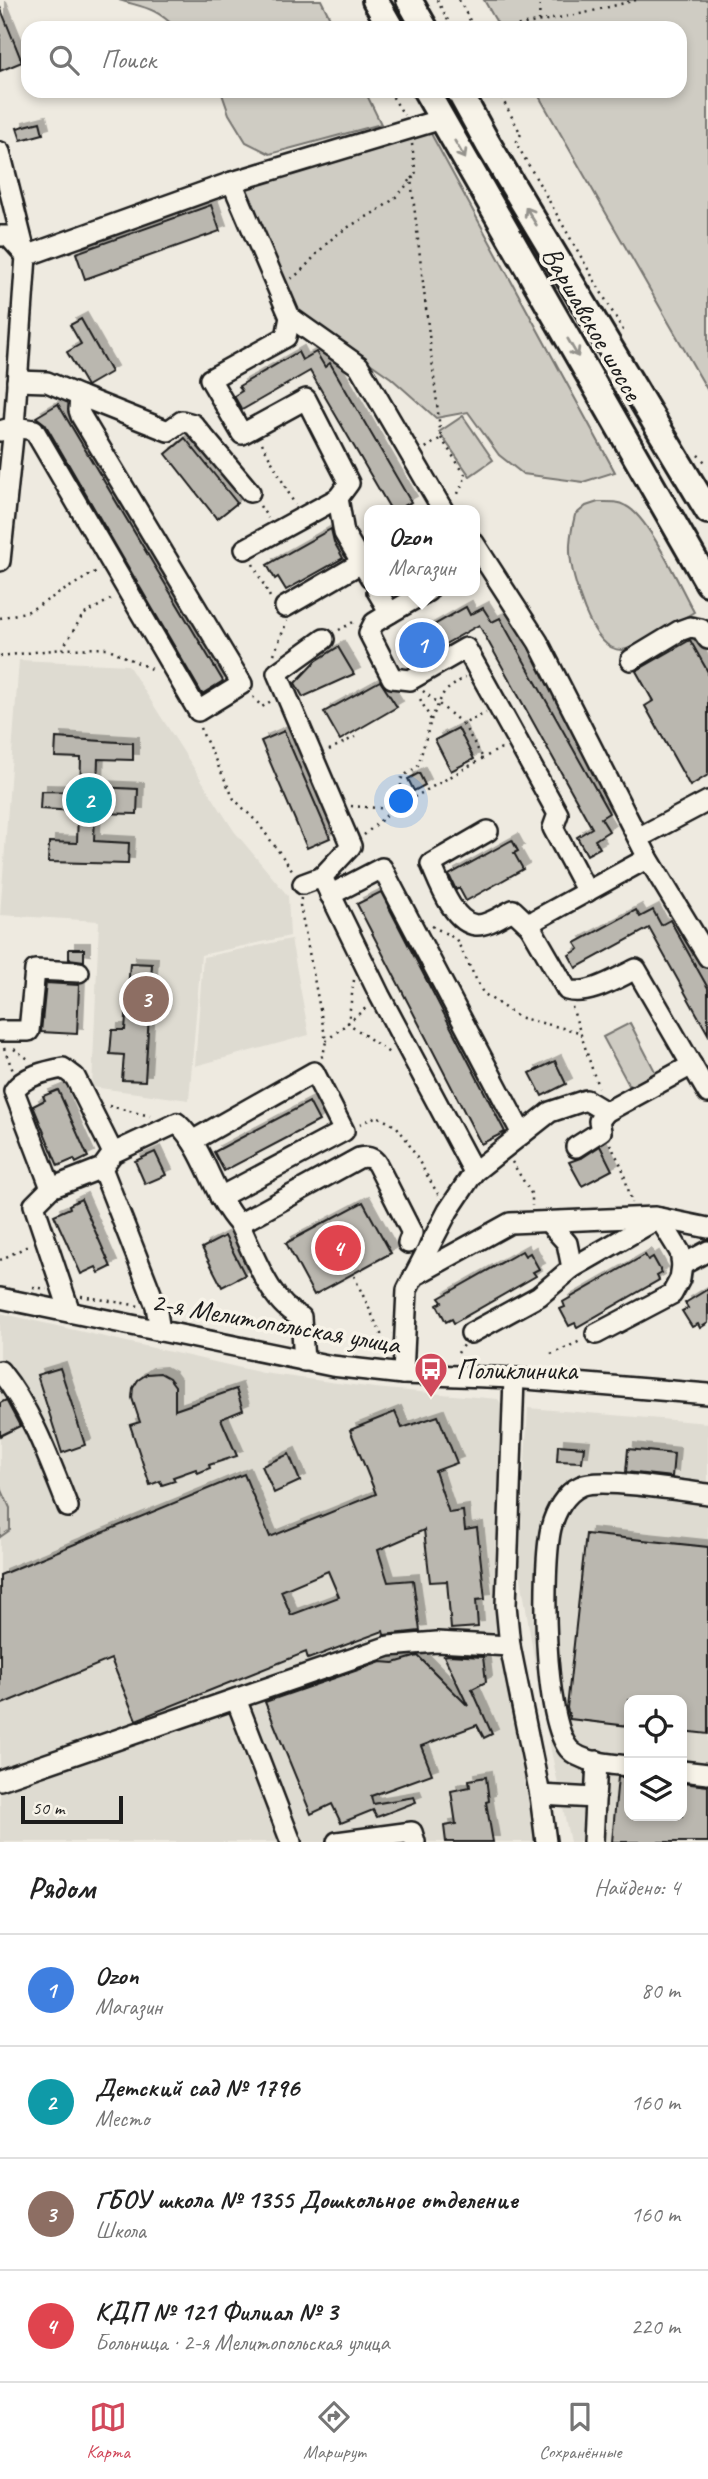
<!DOCTYPE html>
<html lang="ru">
<meta charset="utf-8">
<style>
:root{--surface:#fff;--page:#f2f2f2;--text:#222;--muted:#767676;--line:#e0e0e0;--accent:#d1495b}
body{margin:0;font-family:Caveat,sans-serif;background:var(--page);color:var(--text)}
.controls{position:absolute;right:21px;bottom:21px;display:grid;overflow:hidden;border-radius:14px;box-shadow:0 4px 10px #0003}
.controls button{width:63px;height:63px;display:grid;place-items:center;padding:0;border:0;border-bottom:2px solid var(--line);background:var(--surface);color:var(--text);font:35px sans-serif}
.scale{position:absolute;left:21px;bottom:18px;width:102px;box-sizing:border-box;padding-left:7px;border:4px solid #1c1c1c;border-top:0;font-size:19px;line-height:24px;white-space:nowrap;color:#1c1c1c;-webkit-text-stroke:5px #f7f3e8;paint-order:stroke}
.you{position:absolute;left:402px;top:802px;width:24px;height:24px;margin:-18px;border:5px solid #fff;border-radius:50%;background:#1a73e8;box-shadow:0 0 0 10px #1a73e833}
.badge{display:grid;place-items:center;width:46px;height:46px;border-radius:50%;background:var(--accent);color:#fff;font-size:23px;font-weight:700}
.pin{position:absolute;translate:-50% -50%;border:4px solid #fff;box-shadow:0 2px 7px #0006}
.popup{position:absolute;left:364px;top:505px;width:116px;height:91px;box-sizing:border-box;display:grid;place-content:center;border-radius:14px;background:var(--surface);filter:drop-shadow(0 2px 5px #0005);font-size:23px;white-space:nowrap;color:var(--muted)}
.popup b{font-size:26px;color:var(--text)}
.popup::after{content:'';position:absolute;left:50%;top:100%;margin-left:-14px;border:14px solid transparent;border-top-color:var(--surface)}
.list{margin:0;padding:0;list-style:none}
h2{display:flex;justify-content:space-between;align-items:center;height:91px;margin:0;padding:0 28px;font-size:30px}
h2 small{font-size:23px;font-weight:400;color:var(--muted)}
.list li{display:grid;grid-template-columns:46px 1fr auto;gap:21px;align-items:center;box-sizing:border-box;height:112px;padding:0 28px;border-top:2px solid var(--line)}
.list b{display:block;font-size:26px;white-space:nowrap}
.list p{margin:0;font-size:23px;white-space:nowrap;color:var(--muted)}
.list em{font-size:23px;font-style:normal;color:var(--muted)}
.icon{flex:none;width:38px;height:38px;fill:none;stroke:currentColor;stroke-width:2;stroke-linecap:round;stroke-linejoin:round}
.map{position:relative;flex:none;width:708px;height:1842px;overflow:hidden}
.search{position:absolute;background:var(--surface);box-shadow:0 4px 10px #0003;left:21px;right:21px;top:21px;height:77px;display:flex;align-items:center;gap:18px;box-sizing:border-box;padding:0 24px;border-radius:21px;color:var(--muted);font-size:26px}
.sheet{height:539px;background:var(--surface)}
nav{display:flex;justify-content:space-around;align-items:center;box-sizing:border-box;height:98px;border-top:2px solid var(--line);background:var(--surface);font-size:19px;color:var(--muted)}
nav a{display:grid;justify-items:center;gap:4px}
nav .on{color:var(--accent)}
.map>svg:first-child{display:block}
.built{fill:#dedbd1;fill-rule:evenodd}
.green{fill:#cfccc3;stroke:#767470;stroke-width:2}
.building{fill:#bab7af;stroke:#1c1c1c;stroke-width:2;fill-rule:evenodd;filter:url(#shadow)}
.lines{fill:none;stroke-linecap:round;stroke-linejoin:round}
.minor-casing{stroke:#1c1c1c;stroke-width:24}
.major-casing{stroke:#1c1c1c;stroke-width:30}
.path{stroke:#1c1c1c;stroke-width:2.5;stroke-dasharray:2 5;stroke-linecap:butt}
.minor{stroke:#f7f3e8;stroke-width:19}
.major{stroke:#f7f3e8;stroke-width:24}
.oneway{stroke:#94928c}
.labels{text-anchor:middle;stroke-width:7;stroke-linejoin:round;paint-order:stroke}
.street-label{font-size:28px;fill:#1c1c1c;stroke:#f7f3e8}
.poi-label{font-size:28px;fill:#1c1c1c;stroke:#f7f3e8;text-anchor:start}
</style>
<div class="map">
<svg width="708" height="1842" viewBox="0 0 708 1842">
<defs>
<filter id="shadow"><feDropShadow dx="6" dy="-6" stdDeviation="0" flood-color="#0004"/></filter>
</defs>
<rect width="100%" height="100%" fill="#eeeae0"/>
<filter id="ink" filterUnits="userSpaceOnUse"><feTurbulence type="fractalNoise" baseFrequency=".0143" numOctaves="2"/><feDisplacementMap in="SourceGraphic" scale="14" xChannelSelector="R" yChannelSelector="G"/><feConvolveMatrix kernelMatrix="1 2 1 2 8 2 1 2 1" color-interpolation-filters="sRGB"/></filter>
<g filter="url(#ink)">
<g class="built">
<polygon points="19,660 128,665 234,831 288,896 290,936 201,955 189,1100 92,1087 99,921 0,915"/>
<polygon points="291,939 309,1035 195,1066 203,957"/>
<polygon points="0,1313 263,1373 375,1388 498,1399 505,1409 500,1606 509,1700 527,1783 535,1842 0,1842"/>
<path d="M528,1408L708,1423V1842H570L542,1707L519,1566ZM629,1700H682V1816H629Z"/>
</g>
<g class="green">
<path d="M119,0H321L335,28H176C155,7 145,8 119,0Z"/>
<polygon points="484,0 708,0 708,391 536,91 680,91 680,28 500,28"/>
<polygon points="221,91 365,91 381,124 270,154 246,142 229,114"/>
<polygon points="429,130 615,472 583,482 523,474 499,455 468,412 436,418 391,378 296,311 243,188"/>
<polygon points="463,416 493,460 470,476 439,432"/>
<path d="M598,502C608,502 617,501 626,506C649,517 680,587 694,612C679,621 637,649 622,650C591,651 571,576 570,552C569,539 572,527 575,515L586,506Z"/>
<polygon points="630,1023 657,1075 631,1089 603,1037"/>
<polygon points="0,1486 10,1508 10,1530 0,1537"/>
</g>
<g class="building">
<polygon points="0,7 22,62 0,71"/>
<polygon points="40,122 43,134 21,140 17,128"/>
<polygon points="211,205 220,231 85,279 76,253"/>
<polygon points="81,319 111,372 87,386 67,352 81,344 70,325"/>
<polygon points="298,352 302,360 316,352 325,367 330,363 411,502 402,507 404,510 391,510 310,371 242,410 234,396 242,391 239,386"/>
<polygon points="58,404 223,681 202,694 45,424 36,417"/>
<polygon points="185,438 237,503 217,519 166,454"/>
<polygon points="331,529 334,542 343,558 286,590 278,577 275,579 267,565"/>
<polygon points="466,607 470,615 483,608 492,622 500,618 609,813 601,818 609,831 595,840 600,848 587,855 577,837 592,828 479,625 413,662 406,649 409,647 406,641"/>
<polygon points="690,640 708,672 708,775 690,786 645,706 653,701 636,671"/>
<polygon points="338,647 354,674 303,697 295,683 316,661"/>
<polygon points="380,681 397,707 340,740 324,712"/>
<polygon points="458,728 474,759 451,771 435,740"/>
<polygon points="284,731 330,838 307,848 261,741"/>
<polygon points="56,738 133,743 133,760 98,759 97,787 138,789 137,814 95,813 94,841 129,843 128,864 48,862 49,842 77,843 78,811 40,809 41,791 80,792 81,758 55,757"/>
<polygon points="419,773 425,785 414,791 408,779"/>
<polygon points="512,840 518,851 514,853 523,869 466,901 459,888 456,890 449,875"/>
<polygon points="381,892 505,1132 481,1144 357,904"/>
<polygon points="636,910 640,917 653,910 661,925 670,920 708,988 708,1034 649,928 576,968 569,955 579,949 575,943"/>
<polygon points="69,949 84,949 84,961 69,959"/>
<polygon points="130,963 152,964 145,1081 122,1080 124,1055 110,1054 112,1030 125,1030"/>
<polygon points="46,983 79,985 77,1034 41,1032"/>
<polygon points="555,1061 566,1084 542,1096 530,1073"/>
<polygon points="58,1090 88,1157 76,1163 74,1159 58,1166 33,1106 45,1100 43,1096"/>
<polygon points="309,1102 319,1121 224,1171 214,1152"/>
<polygon points="600,1146 612,1170 582,1186 569,1162 583,1157"/>
<polygon points="155,1152 166,1175 145,1184 135,1161"/>
<polygon points="81,1199 111,1267 99,1273 96,1267 81,1274 54,1215 70,1208 69,1205"/>
<polygon points="363,1202 391,1253 314,1295 286,1243"/>
<polygon points="225,1236 245,1275 222,1287 202,1248"/>
<polygon points="522,1251 525,1256 530,1253 539,1269 533,1272 536,1276 454,1323 452,1319 446,1322 437,1305 442,1302 439,1298"/>
<polygon points="645,1255 648,1260 653,1257 662,1273 657,1276 659,1280 577,1327 575,1323 569,1326 560,1309 565,1307 563,1302"/>
<polygon points="708,1289 708,1323 700,1328 698,1324 692,1327 682,1311 688,1308 685,1303"/>
<polygon points="60,1368 85,1445 62,1453 37,1375"/>
<polygon points="160,1373 169,1378 175,1386 175,1410 236,1389 243,1410 221,1419 237,1456 209,1465 210,1468 198,1473 196,1469 173,1477 175,1481 162,1485 160,1481 150,1485 130,1425 140,1422 132,1398 133,1388 138,1380 147,1374"/>
<polygon points="6,1400 20,1426 0,1436 0,1403"/>
<path d="M395,1412L402,1428L438,1416L457,1463L435,1471L449,1513L463,1511L465,1530L477,1528L485,1599L476,1600L478,1627L451,1629L447,1581L430,1582L424,1530L378,1550L388,1582L413,1580L420,1631L384,1635L383,1631L308,1659L306,1652L136,1720L111,1659L0,1705V1575L244,1474L270,1537L376,1494L350,1430ZM328,1571L339,1597L291,1615L281,1591Z"/>
<polygon points="558,1445 584,1447 582,1462 557,1461"/>
<polygon points="628,1449 674,1454 672,1477 626,1472"/>
<polygon points="289,1454 300,1481 274,1493 262,1466"/>
<polygon points="586,1534 708,1547 708,1734 682,1731 682,1700 629,1700 629,1726 570,1719 567,1708"/>
<polygon points="448,1655 483,1657 486,1682 472,1689 492,1734 484,1738 477,1725 421,1746 432,1774 371,1796 373,1804 414,1797 416,1802 377,1817 373,1810 341,1823 332,1804 311,1814 265,1702 381,1662 394,1663 418,1656 468,1706 444,1656"/>
<polygon points="486,1777 489,1801 486,1802 493,1842 446,1842 444,1826 456,1824 451,1791 470,1787 469,1780"/>
<polygon points="618,1777 629,1778 629,1816 682,1816 682,1783 708,1786 708,1842 612,1842"/>
</g>
<g class="lines">
<defs>
<g id="minor">
<polyline points="0,152 26,256 14,427 0,561"/>
<polyline points="232,182 290,317 359,366 443,510"/>
<polyline points="0,236 8,236 26,256 232,182 442,119"/>
<polyline points="290,317 286,337 210,379 242,434 306,399 349,483 338,498 344,533 370,577"/>
<polyline points="80,396 168,431 182,421 193,424 250,492"/>
<polyline points="0,431 14,427 34,430 198,711 242,684 81,416 79,410 80,396 47,382 17,381"/>
<polyline points="474,543 538,642 648,858 708,957"/>
<polyline points="245,549 338,498"/>
<polyline points="377,591 390,613 428,591"/>
<polyline points="285,607 361,563"/>
<polyline points="390,613 374,623 369,633 392,678 410,680 466,648 558,814 553,828 587,892"/>
<polyline points="631,660 679,631 690,627 701,629 708,639"/>
<path d="M488,831L431,864C439,882 453,923 476,925C488,926 502,915 513,910L530,926"/>
<polyline points="638,838 708,801"/>
<path d="M648,858L537,919L530,926L567,990C589,996 615,979 636,969L708,1093"/>
<polyline points="322,877 351,846 277,673 324,639"/>
<polyline points="303,884 322,877 380,996 474,1172"/>
<polyline points="330,895 382,868 522,1134"/>
<polyline points="0,1031 29,1031 35,970 79,972"/>
<polyline points="192,1141 314,1072 344,1131 220,1197"/>
<polyline points="576,1147 601,1131 599,1121 606,1112"/>
<path d="M113,1153L102,1168L51,1188L14,1091C23,1076 47,1071 63,1068L75,1077L113,1153L177,1123C206,1150 212,1195 239,1224C254,1254 270,1304 301,1317L304,1361"/>
<polyline points="102,1168 156,1306 160,1331"/>
<polyline points="51,1188 34,1205 70,1312"/>
<path d="M239,1224L359,1158C368,1156 374,1158 378,1166L412,1233L408,1243"/>
<polyline points="682,1265 708,1251"/>
<polyline points="572,1268 659,1218 680,1252 682,1265 680,1279 672,1294 596,1334"/>
<polyline points="414,1276 448,1211 474,1172 550,1112 586,1100 606,1112 692,1065"/>
<polyline points="0,1298 332,1366 403,1374 514,1378 708,1394"/>
<polyline points="471,1333 539,1296 572,1268 567,1243 549,1223"/>
<path d="M0,1371C32,1411 49,1459 68,1507"/>
<polyline points="403,1374 407,1290 414,1276 510,1223 655,1217 708,1228"/>
<polyline points="514,1378 506,1605 510,1646 540,1795 546,1842"/>
<polyline points="236,1699 291,1842"/>
<path d="M629,1766C612,1764 581,1763 569,1749C543,1718 542,1568 551,1528C555,1512 565,1493 581,1486C600,1477 682,1491 708,1494"/>
<polyline points="682,1771 708,1774"/>
<polyline points="0,1780 389,1646 437,1642 510,1646"/>
<polyline points="540,1795 595,1798"/>
<polyline points="337,1842 412,1832 415,1842"/>
<polyline points="593,1842 597,1761"/>
</g>
<g id="major">
<polyline points="375,0 391,28"/>
<polyline points="409,0 425,28"/>
<polyline points="426,91 708,583"/>
<polyline points="459,91 488,144 708,511"/>
</g>
</defs>
<use href="#minor" class="minor-casing"/>
<use href="#major" class="major-casing"/>
<g class="path">
<polyline points="437,0 452,28"/>
<polyline points="459,0 474,28"/>
<polyline points="539,21 540,0"/>
<polyline points="350,28 348,25 357,23 360,28"/>
<polyline points="504,28 585,13 636,0"/>
<polyline points="389,91 404,115"/>
<polyline points="498,91 521,134 516,143 624,332"/>
<polyline points="412,144 416,176 411,179 441,438 424,449"/>
<path d="M291,279C307,268 318,250 334,237C361,216 390,211 411,179"/>
<polyline points="441,438 466,476 456,498"/>
<polyline points="262,443 295,505"/>
<polyline points="698,455 708,465"/>
<polyline points="260,506 268,518"/>
<polyline points="253,564 271,599"/>
<polyline points="0,618 29,611 97,571"/>
<polyline points="339,630 357,620"/>
<polyline points="62,649 83,615 113,598"/>
<polyline points="274,654 287,621"/>
<polyline points="0,656 62,649 107,648 155,671"/>
<polyline points="423,691 463,724 486,713"/>
<polyline points="253,697 262,707 271,701"/>
<polyline points="431,720 444,692 465,677"/>
<polyline points="463,724 483,758"/>
<polyline points="200,728 234,799 258,823 293,871"/>
<polyline points="329,750 355,737"/>
<polyline points="351,806 393,809"/>
<polyline points="398,807 402,777 418,766 431,720 418,695"/>
<polyline points="364,835 395,808 503,747"/>
<polyline points="301,898 300,905 326,1041 323,1056 319,1058"/>
<polyline points="432,926 456,939 483,993 518,1017 579,1032"/>
<polyline points="354,980 348,1023 392,1055"/>
<polyline points="572,1007 598,1087"/>
<polyline points="326,1041 367,1007"/>
<polyline points="4,1048 13,1071"/>
<polyline points="14,1049 31,1061"/>
<polyline points="109,1106 150,1116"/>
<polyline points="360,1124 377,1116 397,1127 406,1139 439,1196"/>
<polyline points="610,1144 622,1167 632,1203"/>
<polyline points="512,1162 532,1195 532,1206"/>
<polyline points="0,1260 30,1245"/>
<polyline points="354,1276 381,1334 382,1348"/>
<polyline points="33,1287 47,1289"/>
<polyline points="81,1296 140,1306"/>
<polyline points="458,1353 463,1345"/>
<polyline points="551,1354 583,1340"/>
</g>
<use href="#minor" class="minor"/>
<use href="#major" class="major"/>
</g>
<defs><path id="oneway-shaft" d="M-6 0H5M1.5-3L5.5 0L1.5 3" fill="none" stroke-width="1.6" stroke-linecap="round" stroke-linejoin="round" transform="scale(1.75)"/></defs>
<g class="oneway">
<use href="#oneway-shaft" transform="translate(460 150) rotate(60)"/>
<use href="#oneway-shaft" transform="translate(531 216) rotate(-121)"/>
<use href="#oneway-shaft" transform="translate(573 348) rotate(60)"/>
</g>
</g>
<defs>
<symbol id="bus-pin" viewBox="-11 -11 22 30"><path d="M0 17L-7.5 6A9.5 9.5 0 1 1 7.5 6Z" fill="#d1495b" stroke="#f7f3e8"/><path d="M-5-6H5V4H4V6H2V4H-2V6H-4V4H-5ZM-3.5-4V0h7V-4ZM-3.5 1.2v1.5H-2V1.2ZM2 1.2v1.5H3.5V1.2Z" fill="#fff"/></symbol>
</defs>
<g fill-rule="evenodd">
<use href="#bus-pin" x="412" y="1350" width="38" height="52"/>
</g>
<g class="labels">
<g class="street-label">
<text transform="translate(593 323) rotate(60)" y="10">Варшавское шоссе</text>
<text transform="translate(276 1322) rotate(10)" y="10">2-я Мелитопольская улица</text>
</g>
<g class="poi-label">
<text x="456" y="1379">Поликлиника</text>
</g>
</g>
</svg>
<div class="controls">
<button><svg class="icon" aria-label="locate" viewBox="0 0 24 24"><circle cx="12" cy="12" r="6"/><path d="M12 2v4M12 18v4M2 12h4M18 12h4"/></svg></button>
<button><svg class="icon" aria-label="layers" viewBox="0 0 24 24"><path d="M12 4l9 5-9 5-9-5zM3 14l9 5 9-5"/></svg></button>
</div>
<div class="scale">50 m</div>
<div class="you"></div>
<div class="pin badge" style="left:422px;top:645px;background:#3f7fe0">1</div>
<div class="popup"><b>Ozon</b>Магазин</div>
<div class="pin badge" style="left:89px;top:800px;background:#0f9aa8">2</div>
<div class="pin badge" style="left:146px;top:999px;background:#8d6e63">3</div>
<div class="pin badge" style="left:338px;top:1248px;background:#e0444e">4</div>
<div class="search"><svg class="icon" aria-label="search" viewBox="0 0 24 24"><circle cx="10" cy="10" r="6"/><path d="M15 15l6 6"/></svg>Поиск</div>
</div>
<section class="sheet">
<h2>Рядом<small>Найдено: 4</small></h2>
<ul class="list">
<li><span class="badge" style="background:#3f7fe0">1</span><div><b>Ozon</b><p>Магазин</p></div><em>80 m</em></li>
<li><span class="badge" style="background:#0f9aa8">2</span><div><b>Детский сад № 1796</b><p>Место</p></div><em>160 m</em></li>
<li><span class="badge" style="background:#8d6e63">3</span><div><b>ГБОУ школа № 1355 Дошкольное отделение</b><p>Школа</p></div><em>160 m</em></li>
<li><span class="badge" style="background:#e0444e">4</span><div><b>КДП № 121 Филиал № 3</b><p>Больница · 2-я Мелитопольская улица</p></div><em>220 m</em></li>
</ul>
</section>
<nav>
<a class="on"><svg class="icon" aria-label="map" viewBox="0 0 24 24"><path d="M3 6l6-2 6 2 6-2v14l-6 2-6-2-6 2zM9 4v14M15 6v14"/></svg>Карта</a>
<a><svg class="icon" aria-label="directions" viewBox="0 0 24 24"><path d="M12 3l9 9-9 9-9-9zM9 14v-3h6M13 9l2 2-2 2"/></svg>Маршрут</a>
<a><svg class="icon" aria-label="saved" viewBox="0 0 24 24"><path d="M7 4h10v16l-5-4-5 4z"/></svg>Сохранённые</a>
</nav>
